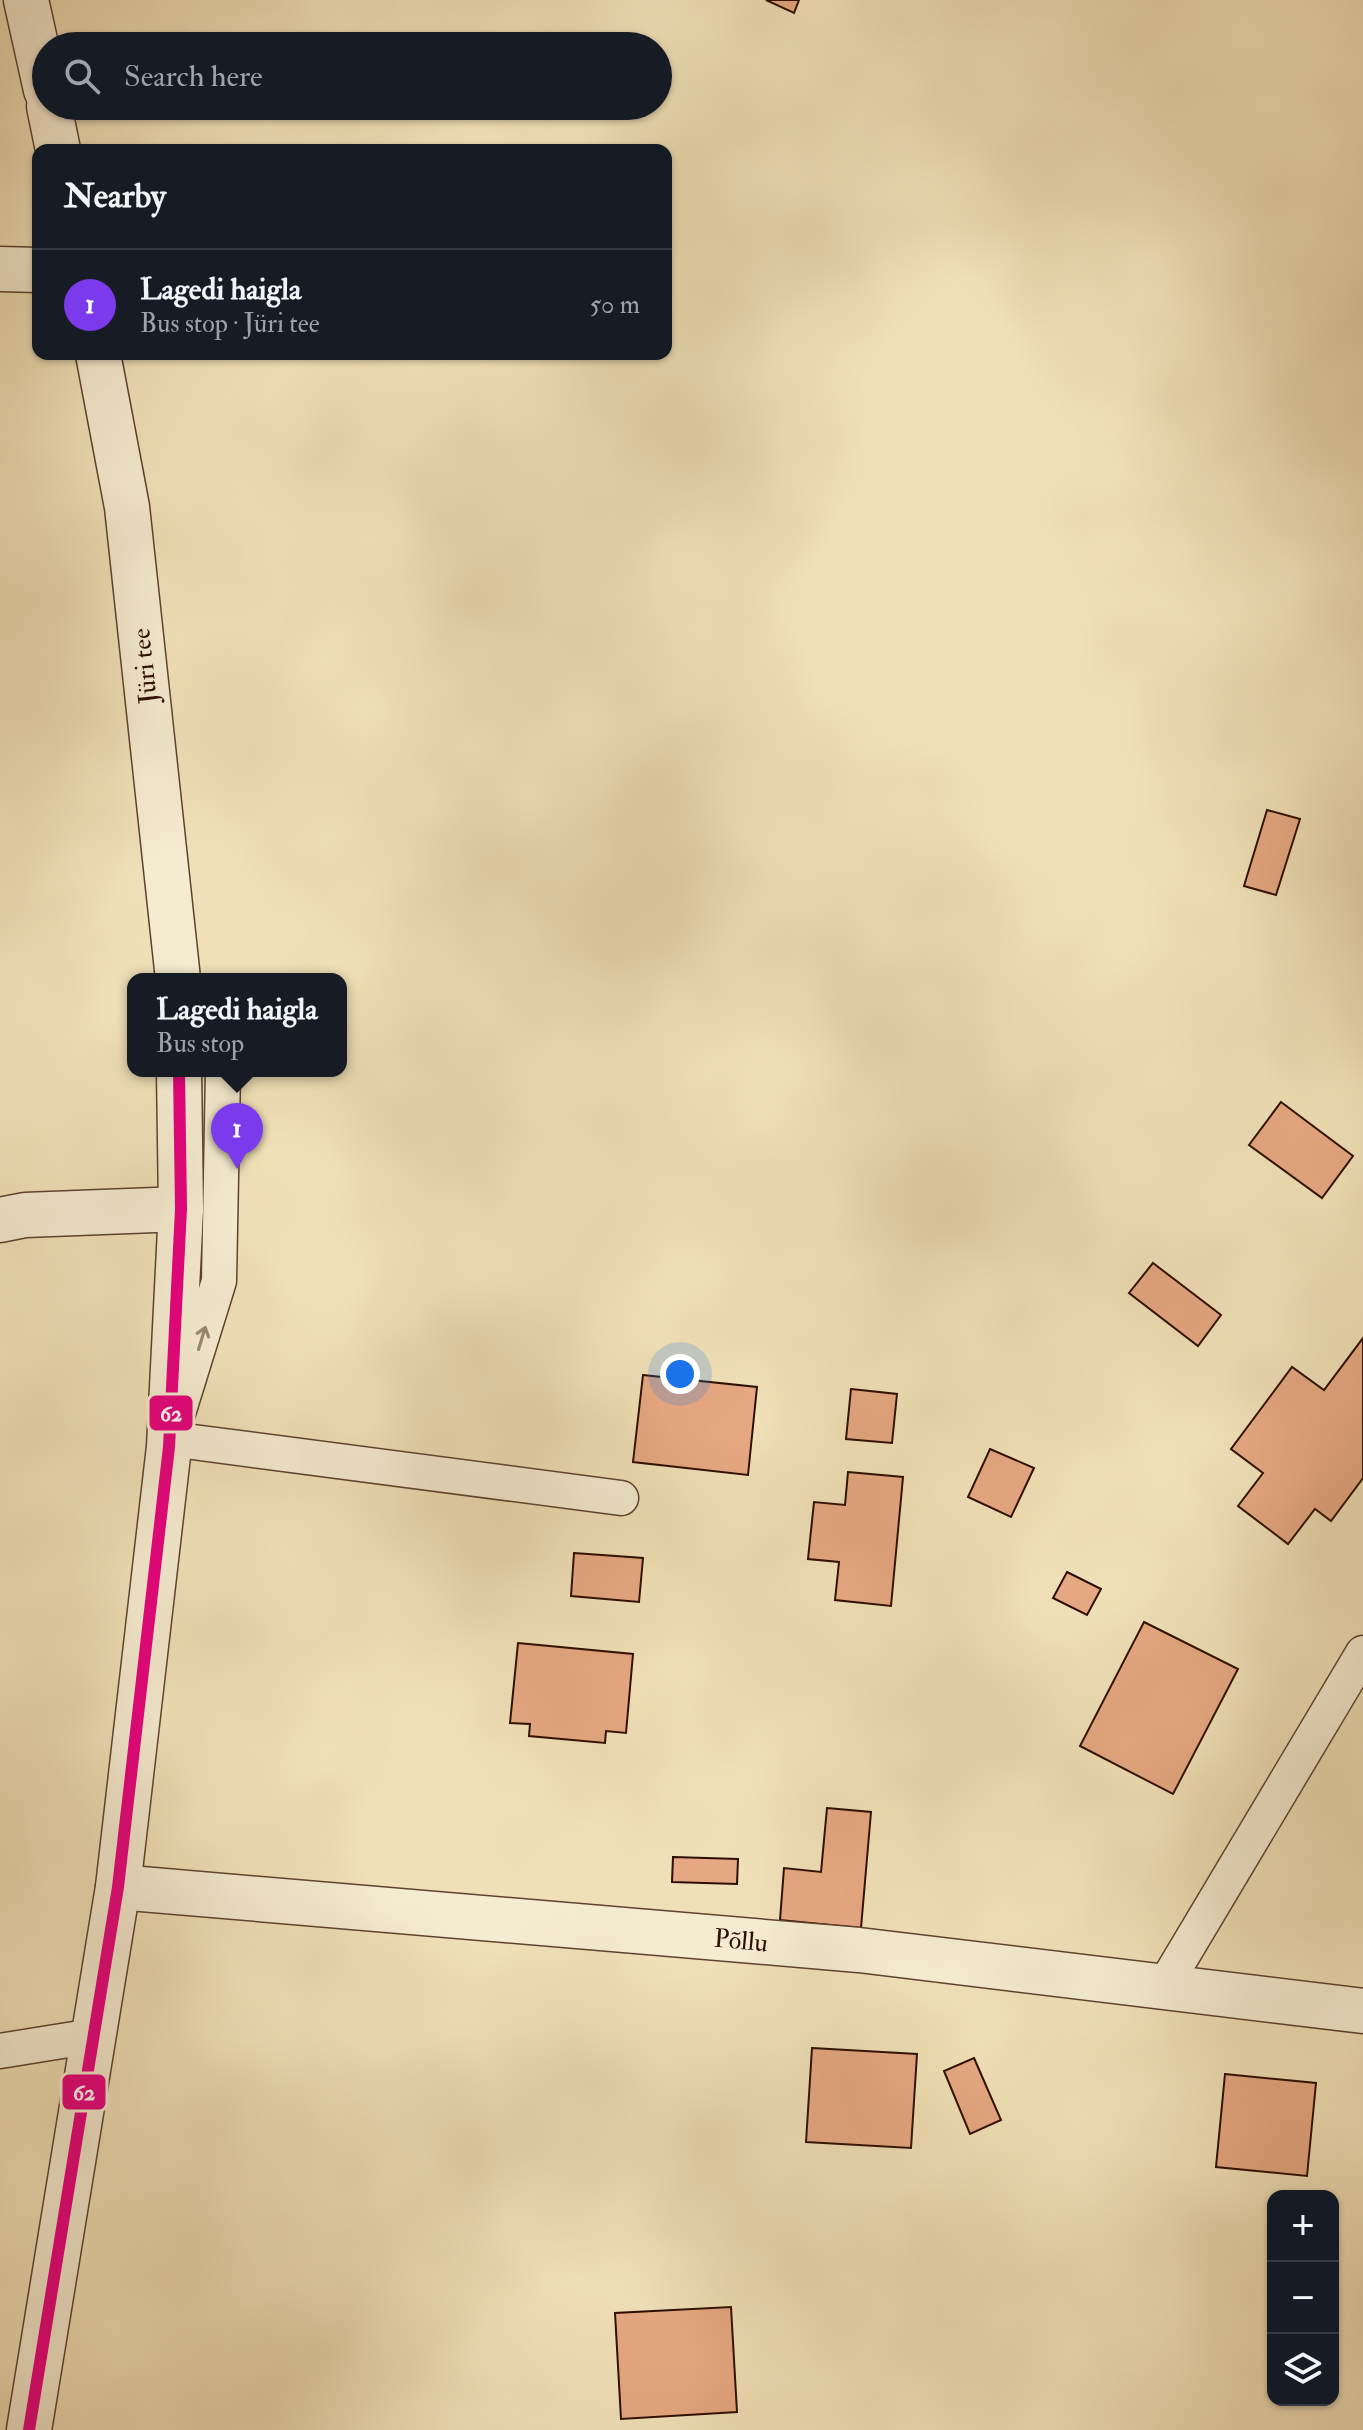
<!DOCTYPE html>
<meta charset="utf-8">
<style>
:root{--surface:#171b24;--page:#242831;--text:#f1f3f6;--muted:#9ea1a6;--line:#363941;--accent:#7c3aed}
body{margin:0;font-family:"IM FELL Double Pica",serif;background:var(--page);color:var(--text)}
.controls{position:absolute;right:24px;bottom:24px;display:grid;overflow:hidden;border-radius:16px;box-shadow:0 2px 6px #0004}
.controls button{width:72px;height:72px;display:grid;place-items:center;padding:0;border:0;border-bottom:2px solid var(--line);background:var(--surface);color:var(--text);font:40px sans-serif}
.you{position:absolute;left:680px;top:1374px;width:28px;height:28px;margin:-20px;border:6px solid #fff;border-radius:50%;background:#1a73e8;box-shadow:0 0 0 12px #1a73e833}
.badge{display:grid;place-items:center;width:52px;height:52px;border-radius:50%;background:var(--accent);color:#fff;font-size:26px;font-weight:700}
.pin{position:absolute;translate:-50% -66px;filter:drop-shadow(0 2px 4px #0008)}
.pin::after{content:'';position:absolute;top:42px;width:28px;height:24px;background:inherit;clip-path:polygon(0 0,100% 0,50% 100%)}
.popup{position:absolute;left:127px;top:973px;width:220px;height:104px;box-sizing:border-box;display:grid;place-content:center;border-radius:16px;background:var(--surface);filter:drop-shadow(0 2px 6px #0005);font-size:26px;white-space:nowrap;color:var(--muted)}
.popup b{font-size:30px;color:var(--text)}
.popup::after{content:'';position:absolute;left:50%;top:100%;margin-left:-16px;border:16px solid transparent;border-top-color:var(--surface)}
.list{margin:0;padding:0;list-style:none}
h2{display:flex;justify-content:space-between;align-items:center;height:104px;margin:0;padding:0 32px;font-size:34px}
h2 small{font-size:26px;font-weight:400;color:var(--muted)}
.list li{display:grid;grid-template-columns:52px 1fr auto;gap:24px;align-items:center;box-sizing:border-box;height:112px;padding:0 32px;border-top:2px solid var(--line)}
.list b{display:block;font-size:30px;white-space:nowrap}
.list p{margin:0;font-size:26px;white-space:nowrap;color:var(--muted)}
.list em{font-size:26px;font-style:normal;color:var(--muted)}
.icon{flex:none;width:44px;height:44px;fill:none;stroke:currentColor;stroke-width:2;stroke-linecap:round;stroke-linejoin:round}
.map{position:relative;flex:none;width:1363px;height:2430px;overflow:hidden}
.search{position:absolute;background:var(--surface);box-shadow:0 2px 6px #0004;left:32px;top:32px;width:640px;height:88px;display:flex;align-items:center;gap:20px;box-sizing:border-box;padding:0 28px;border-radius:44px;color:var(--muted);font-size:30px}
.panel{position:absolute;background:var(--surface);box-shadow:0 2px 6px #0004;left:32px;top:144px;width:640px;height:216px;border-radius:16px}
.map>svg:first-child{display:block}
.building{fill:#e6a882;stroke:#2e0e01;stroke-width:2}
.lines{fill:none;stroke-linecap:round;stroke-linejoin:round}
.service-casing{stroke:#5e422e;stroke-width:37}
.minor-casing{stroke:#5e422e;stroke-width:47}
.tertiary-casing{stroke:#5e422e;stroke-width:47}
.service{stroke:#f5ebd0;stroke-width:34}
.minor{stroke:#f5ebd0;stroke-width:44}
.tertiary{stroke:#f5ebd0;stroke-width:44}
.bus-1-casing{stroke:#f5ebd0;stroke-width:18}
.bus-1{stroke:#e5007d;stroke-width:12}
.oneway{stroke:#9b8873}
.labels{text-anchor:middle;stroke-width:8;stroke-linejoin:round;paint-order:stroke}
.street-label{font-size:26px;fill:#2e0e01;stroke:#f5ebd0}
.line-badge{stroke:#f5ebd0;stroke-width:3}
.badge-label{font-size:22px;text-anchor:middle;font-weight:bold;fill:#fff}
</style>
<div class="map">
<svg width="1363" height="2430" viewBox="0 0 1363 2430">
<rect width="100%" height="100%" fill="#f0e0b7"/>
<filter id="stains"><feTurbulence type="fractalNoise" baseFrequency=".0025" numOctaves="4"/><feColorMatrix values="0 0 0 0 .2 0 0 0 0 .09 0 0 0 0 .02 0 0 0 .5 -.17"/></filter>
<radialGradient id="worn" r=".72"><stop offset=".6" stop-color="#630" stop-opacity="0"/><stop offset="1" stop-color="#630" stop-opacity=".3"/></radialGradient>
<g class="building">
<polygon points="766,0 799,0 794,13"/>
<polygon points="1267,810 1300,819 1276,895 1244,886"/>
<polygon points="1281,1102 1353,1156 1322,1198 1249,1145"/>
<polygon points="1153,1263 1221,1315 1198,1346 1129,1293"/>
<polygon points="1363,1338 1363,1478 1331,1521 1315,1509 1288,1544 1238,1506 1263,1473 1231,1449 1292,1367 1324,1390"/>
<polygon points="643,1375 757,1387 748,1475 633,1462"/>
<polygon points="851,1389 897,1394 892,1443 846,1439"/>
<polygon points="990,1449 1034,1468 1011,1517 968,1497"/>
<polygon points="848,1472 903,1477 891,1606 835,1600 839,1562 808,1559 814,1502 845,1505"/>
<polygon points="574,1553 643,1558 639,1602 571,1596"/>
<polygon points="1067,1572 1101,1589 1087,1615 1053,1598"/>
<polygon points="1144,1622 1238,1669 1173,1794 1080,1746"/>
<polygon points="518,1643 633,1654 626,1733 606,1731 605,1743 529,1736 530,1724 510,1723"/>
<polygon points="827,1808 871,1812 861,1928 780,1920 784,1868 821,1872"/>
<polygon points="673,1857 738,1859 737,1884 672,1882"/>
<polygon points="812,2048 917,2054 911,2148 806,2142"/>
<polygon points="974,2058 1001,2120 970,2134 944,2071"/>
<polygon points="1225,2074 1316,2083 1307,2176 1216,2167"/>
<polygon points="731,2307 737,2412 621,2419 615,2313"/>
</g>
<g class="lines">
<defs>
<g id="service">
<polyline points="223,1071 219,1281 170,1439 621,1498"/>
<polyline points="1163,1988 1363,1653"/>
<polyline points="0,2051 93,2036"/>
</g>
<g id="minor">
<polyline points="0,269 38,270"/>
<polyline points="0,1220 25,1215 181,1209"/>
<polyline points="118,1887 859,1950 1363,2011"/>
</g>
<g id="tertiary">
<polyline points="26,0 46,90"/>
<polyline points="49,106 58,150"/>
<polyline points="98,354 127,507 178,979"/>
<polyline points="29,2430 118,1887 169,1447 181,1209 179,1071"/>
</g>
</defs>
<use href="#service" class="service-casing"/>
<use href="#minor" class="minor-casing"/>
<use href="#tertiary" class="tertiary-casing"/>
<use href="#service" class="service"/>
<use href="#minor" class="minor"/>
<use href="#tertiary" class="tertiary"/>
<defs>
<polyline id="bus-1" points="29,2430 118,1887 169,1447 181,1209 179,1071"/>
</defs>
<use href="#bus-1" class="bus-1-casing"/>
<use href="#bus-1" class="bus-1"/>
</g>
<defs><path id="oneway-shaft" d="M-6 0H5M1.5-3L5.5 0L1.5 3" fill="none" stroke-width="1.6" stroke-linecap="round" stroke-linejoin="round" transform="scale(2)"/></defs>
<use class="oneway" href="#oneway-shaft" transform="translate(202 1338) rotate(-73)"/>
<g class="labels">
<g class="street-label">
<text transform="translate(144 666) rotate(-96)" y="9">Jüri tee</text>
<text transform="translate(741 1940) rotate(5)" y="9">Põllu</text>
</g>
</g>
<g class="line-badge">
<rect x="148" y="1394" width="46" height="38" rx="8" fill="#e5007d"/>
<rect x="61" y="2073" width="46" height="38" rx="8" fill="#e5007d"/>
</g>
<g class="badge-label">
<text x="171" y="1421">62</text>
<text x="84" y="2100">62</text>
</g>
<rect width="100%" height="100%" filter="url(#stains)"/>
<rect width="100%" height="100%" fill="url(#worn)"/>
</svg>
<div class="controls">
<button>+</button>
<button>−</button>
<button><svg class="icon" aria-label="layers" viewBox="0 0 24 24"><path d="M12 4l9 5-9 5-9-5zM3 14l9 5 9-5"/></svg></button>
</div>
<div class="you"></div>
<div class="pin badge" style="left:237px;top:1169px">1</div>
<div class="popup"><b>Lagedi haigla</b>Bus stop</div>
<div class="search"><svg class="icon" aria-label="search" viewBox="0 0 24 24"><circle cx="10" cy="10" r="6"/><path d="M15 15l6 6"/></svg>Search here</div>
<section class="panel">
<h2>Nearby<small></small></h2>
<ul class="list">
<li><span class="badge">1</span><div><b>Lagedi haigla</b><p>Bus stop · Jüri tee</p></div><em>50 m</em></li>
</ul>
</section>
</div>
